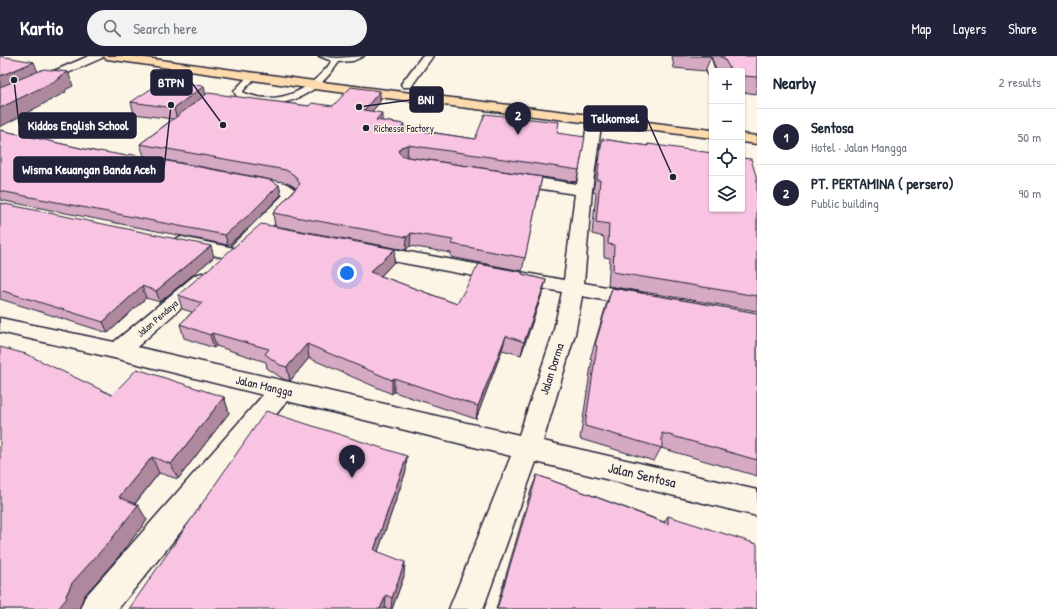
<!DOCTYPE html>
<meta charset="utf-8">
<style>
:root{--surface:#fff;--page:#f2f2f3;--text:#1f2937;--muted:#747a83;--line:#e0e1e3;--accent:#22223b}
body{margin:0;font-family:"Patrick Hand",sans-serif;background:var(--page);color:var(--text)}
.controls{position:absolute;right:12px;top:12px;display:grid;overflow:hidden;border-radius:4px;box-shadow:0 1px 3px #0004}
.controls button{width:36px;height:36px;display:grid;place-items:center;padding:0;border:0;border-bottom:1px solid var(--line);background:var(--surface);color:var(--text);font:20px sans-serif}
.you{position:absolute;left:347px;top:217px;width:14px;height:14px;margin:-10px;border:3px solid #fff;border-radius:50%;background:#1a73e8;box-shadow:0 0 0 6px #1a73e833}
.badge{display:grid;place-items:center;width:26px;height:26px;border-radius:50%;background:var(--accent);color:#fff;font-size:13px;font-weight:700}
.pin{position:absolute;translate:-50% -33px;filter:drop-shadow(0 1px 2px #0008)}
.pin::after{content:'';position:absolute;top:21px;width:14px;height:12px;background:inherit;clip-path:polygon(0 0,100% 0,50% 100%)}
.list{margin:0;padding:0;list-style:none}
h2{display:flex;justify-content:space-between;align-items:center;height:52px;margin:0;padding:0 16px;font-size:17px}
h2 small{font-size:13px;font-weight:400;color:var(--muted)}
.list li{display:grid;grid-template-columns:26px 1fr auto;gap:12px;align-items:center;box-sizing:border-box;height:56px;padding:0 16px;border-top:1px solid var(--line)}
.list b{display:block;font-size:15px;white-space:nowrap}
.list p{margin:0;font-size:13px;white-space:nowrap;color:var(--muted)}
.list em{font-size:13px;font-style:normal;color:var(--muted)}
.icon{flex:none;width:22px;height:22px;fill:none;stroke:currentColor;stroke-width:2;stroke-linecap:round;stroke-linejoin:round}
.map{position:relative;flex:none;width:757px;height:553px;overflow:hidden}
header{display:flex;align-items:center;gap:24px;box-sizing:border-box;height:56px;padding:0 20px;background:var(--accent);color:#fff}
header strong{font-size:19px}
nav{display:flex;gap:22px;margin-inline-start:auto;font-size:14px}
.search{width:280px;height:36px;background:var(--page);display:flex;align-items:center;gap:10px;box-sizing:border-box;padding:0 14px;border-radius:22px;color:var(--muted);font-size:15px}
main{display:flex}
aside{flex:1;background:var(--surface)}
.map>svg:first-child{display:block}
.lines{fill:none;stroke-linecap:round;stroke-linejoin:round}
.lane-casing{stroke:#22223b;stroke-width:3}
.street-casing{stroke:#22223b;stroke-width:3}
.highway-casing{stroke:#22223b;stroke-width:3}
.lane{fill:#fcf5e5;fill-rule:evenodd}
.street{fill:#fcf5e5;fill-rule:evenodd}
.highway{fill:#fedbac;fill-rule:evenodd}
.wall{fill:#d5a9c2;stroke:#22223b}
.shaded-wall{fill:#ae899e;stroke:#22223b}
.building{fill:#f8c4e2;stroke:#22223b}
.poi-dot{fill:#22223b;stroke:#fcf5e5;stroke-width:1.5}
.labels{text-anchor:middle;stroke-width:3;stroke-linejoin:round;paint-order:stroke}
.far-poi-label{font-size:10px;fill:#22223b;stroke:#fcf5e5;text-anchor:start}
.far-street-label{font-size:10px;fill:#22223b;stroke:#fcf5e5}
.street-label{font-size:12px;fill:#22223b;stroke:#fcf5e5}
.near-street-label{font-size:14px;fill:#22223b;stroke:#fcf5e5}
.leader{fill:none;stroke:#22223b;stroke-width:1.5}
.callout-dot{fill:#22223b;stroke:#fcf5e5;stroke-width:1.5}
.callout{fill:#22223b;stroke:#22223b;stroke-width:1.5}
.callout-label{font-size:13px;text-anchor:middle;font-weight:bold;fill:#fff}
</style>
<header>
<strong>Kartio</strong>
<div class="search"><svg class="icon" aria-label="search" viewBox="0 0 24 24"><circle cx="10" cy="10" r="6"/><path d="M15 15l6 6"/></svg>Search here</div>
<nav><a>Map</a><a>Layers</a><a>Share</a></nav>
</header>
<main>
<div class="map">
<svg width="757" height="553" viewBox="0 0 757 553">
<rect width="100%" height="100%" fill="#fcf5e5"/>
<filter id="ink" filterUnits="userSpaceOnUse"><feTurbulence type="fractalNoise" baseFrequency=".025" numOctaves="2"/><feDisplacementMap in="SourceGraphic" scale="8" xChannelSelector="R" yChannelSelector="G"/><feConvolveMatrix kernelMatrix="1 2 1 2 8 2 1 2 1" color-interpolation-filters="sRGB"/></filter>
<g filter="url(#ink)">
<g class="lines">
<defs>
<g id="lane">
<path d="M319,0L337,2L364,0L353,5L339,6C315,42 278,58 237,41L234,35L249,19L252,18L256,21L243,35L244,37C279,51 311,34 332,5Z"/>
<polygon points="702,0 710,0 715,15 712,15 712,22 708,19"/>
</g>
<g id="street">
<polygon points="89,0 103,0 102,2 0,47 0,38"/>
<polygon points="422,0 433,0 411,31 403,31 401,28"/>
<polygon points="595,59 600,60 602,63 592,134 584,227 640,237 647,239 650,244 647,249 640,251 582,240 575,278 543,385 757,434 757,460 536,406 483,553 449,553 511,400 287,345 118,553 80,553 85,541 263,339 118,303 0,276 0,262 114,286 195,219 202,217 209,219 212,223 209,227 137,291 519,379 553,278 562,236 365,200 358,198 356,194 358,190 365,188 564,224 575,138 510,128 504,126 502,123 504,120 510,118 577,128 588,63 590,60"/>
<path d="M251,120C270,123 289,123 300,140L265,178L248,193L238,194L240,197L238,201L231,203L175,191L173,187L175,183L182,181L234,192L232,189L283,139L271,133L245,128L243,125L245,122Z"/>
</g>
<g id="highway">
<polygon points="102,0 131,0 314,25 712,74 712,82 314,33 107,3"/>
<polygon points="742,78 757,80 757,88 742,86"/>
</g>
</defs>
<use href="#lane" class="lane-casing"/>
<use href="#street" class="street-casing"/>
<use href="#highway" class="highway-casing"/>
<use href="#lane" class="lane"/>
<use href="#street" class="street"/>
<use href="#highway" class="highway"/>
</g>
<g class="wall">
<polygon points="672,0 711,0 705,15 674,12"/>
<polygon points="711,0 757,0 757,38 742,36 742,15 716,15 716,14"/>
<polygon points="206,38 309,50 333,50 380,46 372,55 382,65 404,68 404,72 475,83 557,77 579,114 576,126 407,101 406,101 542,121 522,215 451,201 451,197 410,190 406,194 275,170 273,157 296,132 288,127 144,100 140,88 173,63 134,58 131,46"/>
<polygon points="0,74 98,96 127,100 279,129 281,139 252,169 228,189 0,144"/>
<polygon points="602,83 647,90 648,88 757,123 757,255 608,230 610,202 604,201 604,181 592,178 596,137 593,136 599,95"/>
<polygon points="0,147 214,201 160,246 146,242 108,277 0,243"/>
<polygon points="395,193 394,206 381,220 457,248 522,218 546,224 542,238 521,299 502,294 476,363 394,336 392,338 309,302 290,325 283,323 267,312 266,306 216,290 214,292 184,282 180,268 192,256 182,253 178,239"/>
<polygon points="612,232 757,257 757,420 661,392 654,405 580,383 592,303 590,303 607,246"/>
<polygon points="112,339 224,341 229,357 178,423 159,417 135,448 147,464 120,499 84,540 79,552 0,553"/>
<polygon points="406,415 378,495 404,520 392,553 387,553 385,552 129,553"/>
<polygon points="537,419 664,466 668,460 757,553 496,553 531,434"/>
</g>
<g class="shaded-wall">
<polygon points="34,6 39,19 0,36 0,20"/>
<polygon points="68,16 73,30 65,34 66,36 0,71 0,52"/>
<polygon points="204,30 206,41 177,64 174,52"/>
<polygon points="380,35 380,46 364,65 364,54"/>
<polygon points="382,57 382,68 376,64"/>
<polygon points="408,89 407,101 401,103 398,95 401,91"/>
<polygon points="279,129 281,139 252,169 228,189 225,179"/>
<polygon points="411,177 410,190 406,194 407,181"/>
<polygon points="211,190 214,201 160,246 156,235"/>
<polygon points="395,193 394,206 371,230 370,216"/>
<polygon points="546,224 542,238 521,299 524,286"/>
<polygon points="142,230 146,242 108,277 103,266"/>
<polygon points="212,277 216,290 214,292 210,279"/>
<polygon points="506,280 502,294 476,363 478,350"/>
<polygon points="307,288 309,302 290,325 287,311"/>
<polygon points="394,322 394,336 392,338 392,324"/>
<polygon points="224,341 229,357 178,423 171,408"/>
<polygon points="407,400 406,415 374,507 374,494"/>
<polygon points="152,401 159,417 128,456 119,441"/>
<polygon points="138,449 147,464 120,499 84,540 79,553 58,553 66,540 72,527"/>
<polygon points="405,506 404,520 392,553 391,553 392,542"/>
<polygon points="386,539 385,553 380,553"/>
</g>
<g class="building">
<polygon points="0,0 34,6 0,20"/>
<polygon points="722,0 757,0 757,21 742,20 742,15 731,15 724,2 721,1"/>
<polygon points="44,13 68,16 58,22 61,22 0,52 0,31"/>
<polygon points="163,25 204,30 174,52 131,46"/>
<polygon points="351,31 380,35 364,54 382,57 376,64 404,68 401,72 475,83 485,58 559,66 557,77 585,81 579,114 408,89 401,91 398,95 401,99 407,101 542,121 525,202 452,188 453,184 411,177 407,181 273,157 300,128 294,119 286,114 140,88 208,37 309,50 312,47 333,50"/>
<polygon points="0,74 98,96 99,95 127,100 129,98 270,124 279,129 250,158 225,179 0,135"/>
<polygon points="602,83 648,90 648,88 712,97 712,153 742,153 742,102 751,103 757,123 757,240 613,216 614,189 608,188 609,168 596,166 600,124 597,124"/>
<polygon points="0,147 211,190 156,235 142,230 103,266 0,234"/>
<polygon points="261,168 395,193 370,216 457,248 479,208 522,216 522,218 546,224 524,286 506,280 478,350 394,322 392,324 307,288 287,311 280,309 265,298 269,293 212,277 210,279 180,268 202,247 178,239"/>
<polygon points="612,232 757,257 757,404 662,377 662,392 585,370 597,290 595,289"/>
<polygon points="0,291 26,298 112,339 137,313 224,341 171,408 152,401 119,441 138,449 110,485 72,527 66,540 67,542 58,553 0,553"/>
<polygon points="266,355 407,400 374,494 405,506 392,542 386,539 380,553 129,553"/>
<polygon points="537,419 668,468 668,460 757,488 757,553 497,553"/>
</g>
</g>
<circle class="poi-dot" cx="366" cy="72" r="4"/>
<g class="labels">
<g class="far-poi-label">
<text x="374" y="76">Richesse Factory</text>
</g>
<g class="far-street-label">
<text transform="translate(157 262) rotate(-41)" y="4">Jalan Pendaya</text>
</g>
<g class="street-label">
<text transform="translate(552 313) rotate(-72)" y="4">Jalan Darma</text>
<text transform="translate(264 330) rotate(13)" y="4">Jalan Mangga</text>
</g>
<g class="near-street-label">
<text transform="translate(642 419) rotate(13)" y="5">Jalan Sentosa</text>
</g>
</g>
<path class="leader" d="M223 69L192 27M359 51L410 44M673 121L647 63M14 24L19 69M171 49L164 113"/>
<g class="callout-dot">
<circle cx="223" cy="69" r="4"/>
<circle cx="359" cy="51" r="4"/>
<circle cx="673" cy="121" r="4"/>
<circle cx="14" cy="24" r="4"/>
<circle cx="171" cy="49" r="4"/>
</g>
<g class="callout">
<rect x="151" y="14" width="41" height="25" rx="4"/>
<rect x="410" y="31" width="33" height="25" rx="4"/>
<rect x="584" y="50" width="63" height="25" rx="4"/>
<rect x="19" y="57" width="117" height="25" rx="4"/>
<rect x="14" y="101" width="150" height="25" rx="4"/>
</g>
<g class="callout-label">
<text x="171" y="31">BTPN</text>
<text x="426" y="48">BNI</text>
<text x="615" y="67">Telkomsel</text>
<text x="78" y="74">Kiddos English School</text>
<text x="89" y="118">Wisma Keuangan Banda Aceh</text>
</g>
</svg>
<div class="controls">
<button>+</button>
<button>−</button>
<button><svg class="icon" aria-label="locate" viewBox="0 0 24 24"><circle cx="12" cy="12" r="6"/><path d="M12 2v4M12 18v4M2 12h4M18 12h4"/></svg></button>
<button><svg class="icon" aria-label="layers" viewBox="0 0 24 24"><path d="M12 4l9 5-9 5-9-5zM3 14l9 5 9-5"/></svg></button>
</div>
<div class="you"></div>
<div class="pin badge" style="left:352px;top:422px">1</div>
<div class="pin badge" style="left:518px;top:79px">2</div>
</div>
<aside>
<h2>Nearby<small>2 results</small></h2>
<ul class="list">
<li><span class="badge">1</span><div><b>Sentosa</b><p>Hotel · Jalan Mangga</p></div><em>50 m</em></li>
<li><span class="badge">2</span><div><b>PT. PERTAMINA ( persero)</b><p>Public building</p></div><em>90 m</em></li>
</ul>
</aside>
</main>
